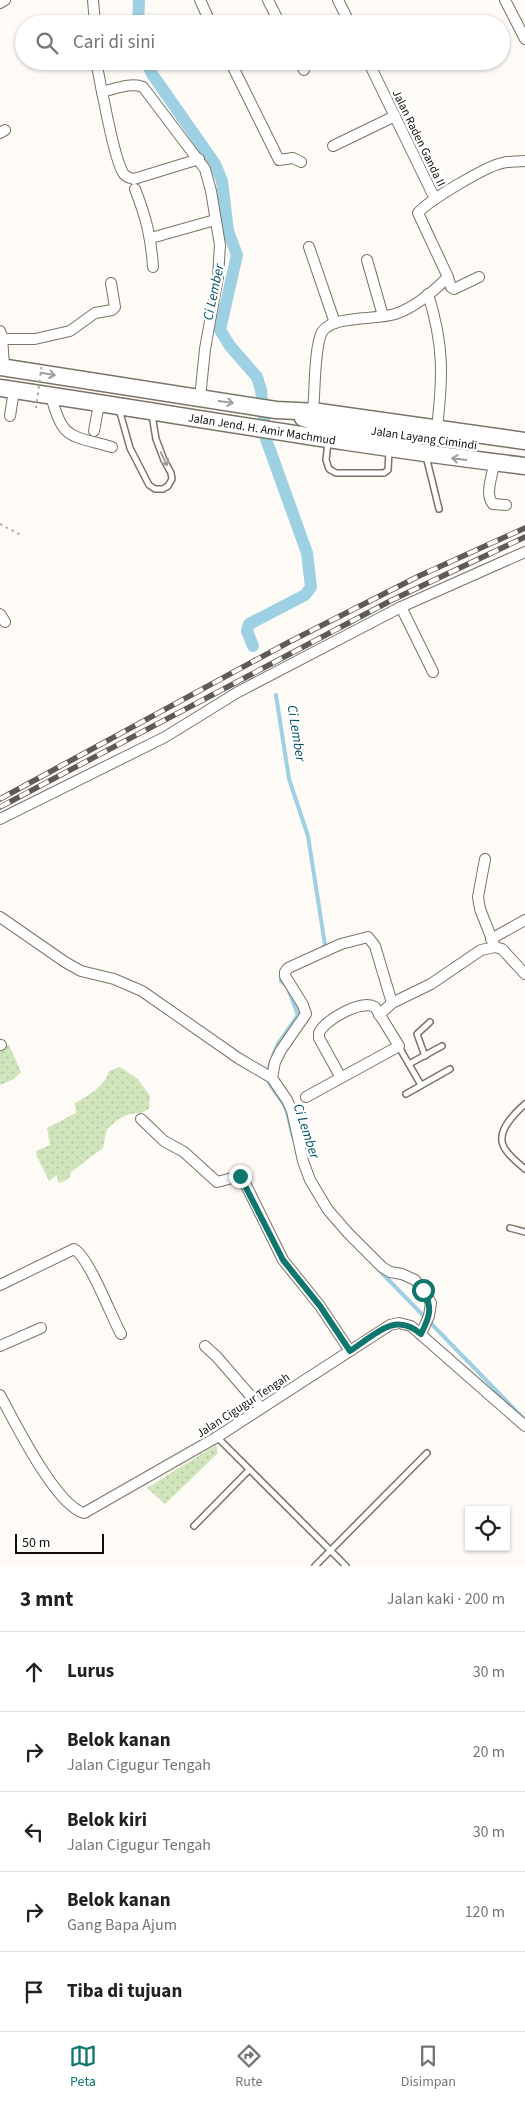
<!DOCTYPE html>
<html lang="id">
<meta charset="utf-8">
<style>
:root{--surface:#fff;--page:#f6f6f6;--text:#202124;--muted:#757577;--line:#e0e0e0;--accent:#0f766e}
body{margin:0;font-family:"Source Sans 3",sans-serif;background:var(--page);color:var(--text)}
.controls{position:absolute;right:15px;bottom:15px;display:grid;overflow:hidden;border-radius:0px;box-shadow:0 1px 4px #0004}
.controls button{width:45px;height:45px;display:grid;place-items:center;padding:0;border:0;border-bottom:1px solid var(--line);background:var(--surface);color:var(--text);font:25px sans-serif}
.scale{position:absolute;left:15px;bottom:12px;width:89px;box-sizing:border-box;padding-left:5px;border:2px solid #0f0d08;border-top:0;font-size:14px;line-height:18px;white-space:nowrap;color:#0f0d08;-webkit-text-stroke:4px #fff;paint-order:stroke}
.stop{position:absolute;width:15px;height:15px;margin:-11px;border:4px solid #0f766e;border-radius:50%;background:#fff}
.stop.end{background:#0f766e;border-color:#fff;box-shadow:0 1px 5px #0008}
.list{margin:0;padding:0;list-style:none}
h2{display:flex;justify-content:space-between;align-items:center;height:65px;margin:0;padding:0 20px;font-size:21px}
h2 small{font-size:16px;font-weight:400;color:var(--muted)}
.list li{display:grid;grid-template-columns:32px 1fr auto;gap:15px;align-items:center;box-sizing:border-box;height:80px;padding:0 20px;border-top:1px solid var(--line)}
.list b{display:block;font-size:19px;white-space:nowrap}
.list p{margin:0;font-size:16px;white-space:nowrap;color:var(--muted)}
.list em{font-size:16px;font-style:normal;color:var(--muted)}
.icon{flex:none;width:28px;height:28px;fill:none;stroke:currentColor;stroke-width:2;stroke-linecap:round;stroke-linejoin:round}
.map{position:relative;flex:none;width:525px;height:1566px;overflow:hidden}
.search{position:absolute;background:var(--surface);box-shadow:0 1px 4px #0004;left:15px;right:15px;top:15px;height:55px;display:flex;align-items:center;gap:12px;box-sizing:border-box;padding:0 18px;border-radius:28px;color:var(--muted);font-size:19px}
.sheet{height:465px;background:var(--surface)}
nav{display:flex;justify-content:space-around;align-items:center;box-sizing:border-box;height:70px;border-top:1px solid var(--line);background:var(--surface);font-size:14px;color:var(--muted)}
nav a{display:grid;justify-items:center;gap:2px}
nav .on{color:var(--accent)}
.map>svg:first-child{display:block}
.grass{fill:url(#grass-dots)}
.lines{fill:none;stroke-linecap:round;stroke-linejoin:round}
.stream{stroke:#9dd0e2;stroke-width:4}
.canal{stroke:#9dd0e2;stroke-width:12}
.service-casing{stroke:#7a7368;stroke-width:8}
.minor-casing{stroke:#7a7368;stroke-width:12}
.trunk-casing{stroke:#7a7368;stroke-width:19}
.path{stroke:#aca9a4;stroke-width:2;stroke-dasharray:2.5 4;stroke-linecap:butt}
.service{stroke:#fff;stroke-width:5}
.minor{stroke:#fff;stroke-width:10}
.trunk{stroke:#fff;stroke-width:16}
.rail-casing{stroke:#5e5b56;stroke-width:5.5}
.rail{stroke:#fff;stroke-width:4;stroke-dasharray:11;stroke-linecap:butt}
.path-bridge{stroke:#aca9a4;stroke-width:2;stroke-dasharray:2.5 4;stroke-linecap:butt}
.oneway{stroke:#9f9e9c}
.route{stroke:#0f766e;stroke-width:6}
.labels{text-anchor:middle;stroke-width:5;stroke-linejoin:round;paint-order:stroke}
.street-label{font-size:12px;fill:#0f0d08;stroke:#fff}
.water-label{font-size:14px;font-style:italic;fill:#034f61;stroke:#fff}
</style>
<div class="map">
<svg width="525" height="1566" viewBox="0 0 525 1566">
<defs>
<pattern id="grass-dots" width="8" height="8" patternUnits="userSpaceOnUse" patternTransform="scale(1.25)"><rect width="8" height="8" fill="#d0e5bc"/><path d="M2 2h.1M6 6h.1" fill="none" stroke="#b1c3a0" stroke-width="1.8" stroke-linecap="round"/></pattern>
</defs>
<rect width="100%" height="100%" fill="#fefbf6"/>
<g class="grass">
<polygon points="9,1045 21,1072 14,1079 0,1085 0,1046"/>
<path d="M120,1067L138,1079L150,1096L149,1109C142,1113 139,1113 131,1114C121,1116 114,1123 107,1129L103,1148L71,1172L70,1177L65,1181L58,1183L57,1175L49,1181L36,1154V1151L50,1145L47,1128L76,1113L75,1103C87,1096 105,1087 109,1071Z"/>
<polygon points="216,1445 218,1453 165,1504 147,1488"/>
</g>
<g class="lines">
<g class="stream">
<polyline points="276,695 289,779 308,836 325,945 320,951"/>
<polyline points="273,1055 278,1044 298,1015 287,986 281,981 281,976"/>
<path d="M271,1061C261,1085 276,1088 285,1107C289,1116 290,1127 293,1137"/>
<polyline points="378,1269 525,1420"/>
</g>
<g class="canal">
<polyline points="138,24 139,0"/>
<polyline points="146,61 152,74 215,164 222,181 228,231 237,255 220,330 230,346 257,377 261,390 266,439 307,553 311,587 305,595 249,624 247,631 253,646"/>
</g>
<defs>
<g id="service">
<polyline points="119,409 130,448 149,485 155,489 163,489 168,486 172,479 171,473 164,460 156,439 152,415"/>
<polyline points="328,442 326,460 329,469 336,473 384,473 388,470 389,451"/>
<polyline points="426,456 439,509"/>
<polyline points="399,1047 421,1085"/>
<polyline points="425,1056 417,1034 430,1022"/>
<polyline points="409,1064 442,1046"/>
<polyline points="406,1094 450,1069"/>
<path d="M525,1104C515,1113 497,1130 503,1145C506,1154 518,1163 525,1169"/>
<polyline points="510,1228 525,1232"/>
<polyline points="217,1437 346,1566"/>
<polyline points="194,1526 249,1470"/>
<polyline points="315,1566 427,1453"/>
</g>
<g id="minor">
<polyline points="93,0 95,24"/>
<polyline points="200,0 211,24"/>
<polyline points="268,0 280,24"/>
<polyline points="338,0 350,24"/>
<polyline points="505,0 525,39"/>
<polyline points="0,3 5,0"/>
<path d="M96,61L102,92C115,89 131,82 143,87L205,169L211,191L220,245L218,277L205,349L200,398"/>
<polyline points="230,61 279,160 293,158 301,162"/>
<polyline points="299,61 304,70"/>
<polyline points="368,61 435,199"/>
<path d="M102,92C107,114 113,152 122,171C124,176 128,178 134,179L199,159"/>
<polyline points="0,133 5,130"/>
<polyline points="333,146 395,116"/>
<path d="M135,189C146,217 151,237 153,267"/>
<polyline points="151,238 215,220"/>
<polyline points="309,247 335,323"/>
<polyline points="367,260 383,316"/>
<path d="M479,277L454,289L451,287L447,275L418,213C429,200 485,167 502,163C509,161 517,162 525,161"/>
<path d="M428,294C444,345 443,376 437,428"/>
<polyline points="0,331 2,336 4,367"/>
<polyline points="2,339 35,339 70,331 95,313 112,310 115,307 111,283"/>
<path d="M51,395C62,441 71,435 112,447"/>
<path d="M313,412C315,394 314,347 322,332C333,315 377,320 395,314C414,308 434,291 448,277"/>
<polyline points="10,416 14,390"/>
<polyline points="94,431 99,404"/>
<path d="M494,463C493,475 484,494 493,504L506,505"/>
<polyline points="401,607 433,672"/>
<polyline points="0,614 5,622"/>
<polyline points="0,819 165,737 238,692 401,607 525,552"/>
<polyline points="485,859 478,897 480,909 495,947"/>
<polyline points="0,917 65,962 81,971 114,979 142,991 238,1058 272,1078 287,1100 292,1111 303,1161 310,1180 328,1210 348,1233 382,1267 390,1272 402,1274 415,1280 423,1289 431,1303 429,1316 421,1334"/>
<polyline points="491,939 525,920"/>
<polyline points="379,1015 392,1003 431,984 481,950 495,947 502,949 525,974"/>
<polyline points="0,1045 1,1045"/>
<polyline points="272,1078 275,1062 281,1050 306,1014 303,1005 285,976 285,972 288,968 341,944 368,937 375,946 392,1003"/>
<path d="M306,1097L399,1046L375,1007C362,999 324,1020 319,1033V1038L340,1076"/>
<polyline points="141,1119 164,1141 184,1152 217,1182 240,1176 242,1177 283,1260 320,1306 350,1351"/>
<path d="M0,1285L74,1249C89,1257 111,1316 121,1334"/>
<polyline points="0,1346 41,1328"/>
<polyline points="205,1346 217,1357 261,1408"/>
<path d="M0,1395C14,1421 56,1506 84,1513L217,1437L390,1325L399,1323L411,1326L525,1426"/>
</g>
<g id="trunk">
<polyline points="0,367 276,410 319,412 525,441"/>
<path d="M0,388C175,414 349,445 525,466"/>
<polyline points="303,418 324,425 416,437"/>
</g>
</defs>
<use href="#service" class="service-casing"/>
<use href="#minor" class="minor-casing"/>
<use href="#trunk" class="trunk-casing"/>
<polyline class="path" points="0,524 21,535"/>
<use href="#service" class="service"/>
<use href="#minor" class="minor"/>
<use href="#trunk" class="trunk"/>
<defs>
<g id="rail">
<polyline points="0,799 289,642 419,576 525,528"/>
<polyline points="0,807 392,600 525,537"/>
</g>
</defs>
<use href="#rail" class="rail-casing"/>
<use href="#rail" class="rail"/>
<polyline class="path-bridge" points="36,408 42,363"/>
</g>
<defs><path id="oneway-shaft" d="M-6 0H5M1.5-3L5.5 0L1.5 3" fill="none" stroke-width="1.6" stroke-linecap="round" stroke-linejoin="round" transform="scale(1.25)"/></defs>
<g class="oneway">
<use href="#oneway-shaft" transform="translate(48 374) rotate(9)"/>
<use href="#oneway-shaft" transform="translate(226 402) rotate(8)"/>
<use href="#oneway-shaft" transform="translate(164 459) rotate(65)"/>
<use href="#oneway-shaft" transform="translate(459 459) rotate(-173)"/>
</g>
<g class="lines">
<path class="route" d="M240,1176L283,1260L320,1306L350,1351C375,1335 394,1311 421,1334C430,1316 433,1308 423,1290"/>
</g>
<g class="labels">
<g class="street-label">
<text transform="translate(419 138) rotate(64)" y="4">Jalan Raden Ganda II</text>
<text transform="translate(262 429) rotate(9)" y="4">Jalan Jend. H. Amir Machmud</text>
<text transform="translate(424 438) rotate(8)" y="4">Jalan Layang Cimindi</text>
<text transform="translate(243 1405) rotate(-33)" y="4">Jalan Cigugur Tengah</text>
</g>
<g class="water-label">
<text transform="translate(213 292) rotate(-78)" y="5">Ci Lember</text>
<text transform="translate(297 733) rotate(81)" y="5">Ci Lember</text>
<text transform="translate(307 1131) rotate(72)" y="5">Ci Lember</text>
</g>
</g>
</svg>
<div class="controls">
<button><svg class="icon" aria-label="locate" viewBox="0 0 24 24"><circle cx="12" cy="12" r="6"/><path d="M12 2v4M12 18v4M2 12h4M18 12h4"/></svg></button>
</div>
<div class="scale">50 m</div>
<div class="stop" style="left:423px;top:1290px"></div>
<div class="stop end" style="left:240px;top:1176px"></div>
<div class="search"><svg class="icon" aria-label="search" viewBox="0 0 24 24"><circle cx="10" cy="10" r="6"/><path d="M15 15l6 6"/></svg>Cari di sini</div>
</div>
<section class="sheet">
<h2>3 mnt<small>Jalan kaki · 200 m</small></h2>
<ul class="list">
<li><svg class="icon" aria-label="ahead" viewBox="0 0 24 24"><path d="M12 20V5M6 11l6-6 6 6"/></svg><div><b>Lurus</b></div><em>30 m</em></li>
<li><svg class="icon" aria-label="right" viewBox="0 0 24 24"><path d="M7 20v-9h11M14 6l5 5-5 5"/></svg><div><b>Belok kanan</b><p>Jalan Cigugur Tengah</p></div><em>20 m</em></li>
<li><svg class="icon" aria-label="left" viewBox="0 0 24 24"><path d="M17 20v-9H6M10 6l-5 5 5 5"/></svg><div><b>Belok kiri</b><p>Jalan Cigugur Tengah</p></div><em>30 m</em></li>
<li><svg class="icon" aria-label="right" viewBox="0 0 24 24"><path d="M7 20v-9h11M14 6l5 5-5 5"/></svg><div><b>Belok kanan</b><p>Gang Bapa Ajum</p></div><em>120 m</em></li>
<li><svg class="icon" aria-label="arrive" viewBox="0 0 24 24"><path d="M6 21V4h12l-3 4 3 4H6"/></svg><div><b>Tiba di tujuan</b></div></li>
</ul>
</section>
<nav>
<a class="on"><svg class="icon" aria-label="map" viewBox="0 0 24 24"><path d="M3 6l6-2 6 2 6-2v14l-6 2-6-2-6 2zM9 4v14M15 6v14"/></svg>Peta</a>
<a><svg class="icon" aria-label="directions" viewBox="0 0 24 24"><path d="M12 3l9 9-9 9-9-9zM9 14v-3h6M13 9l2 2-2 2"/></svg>Rute</a>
<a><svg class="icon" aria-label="saved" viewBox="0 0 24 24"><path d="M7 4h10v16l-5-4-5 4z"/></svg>Disimpan</a>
</nav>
